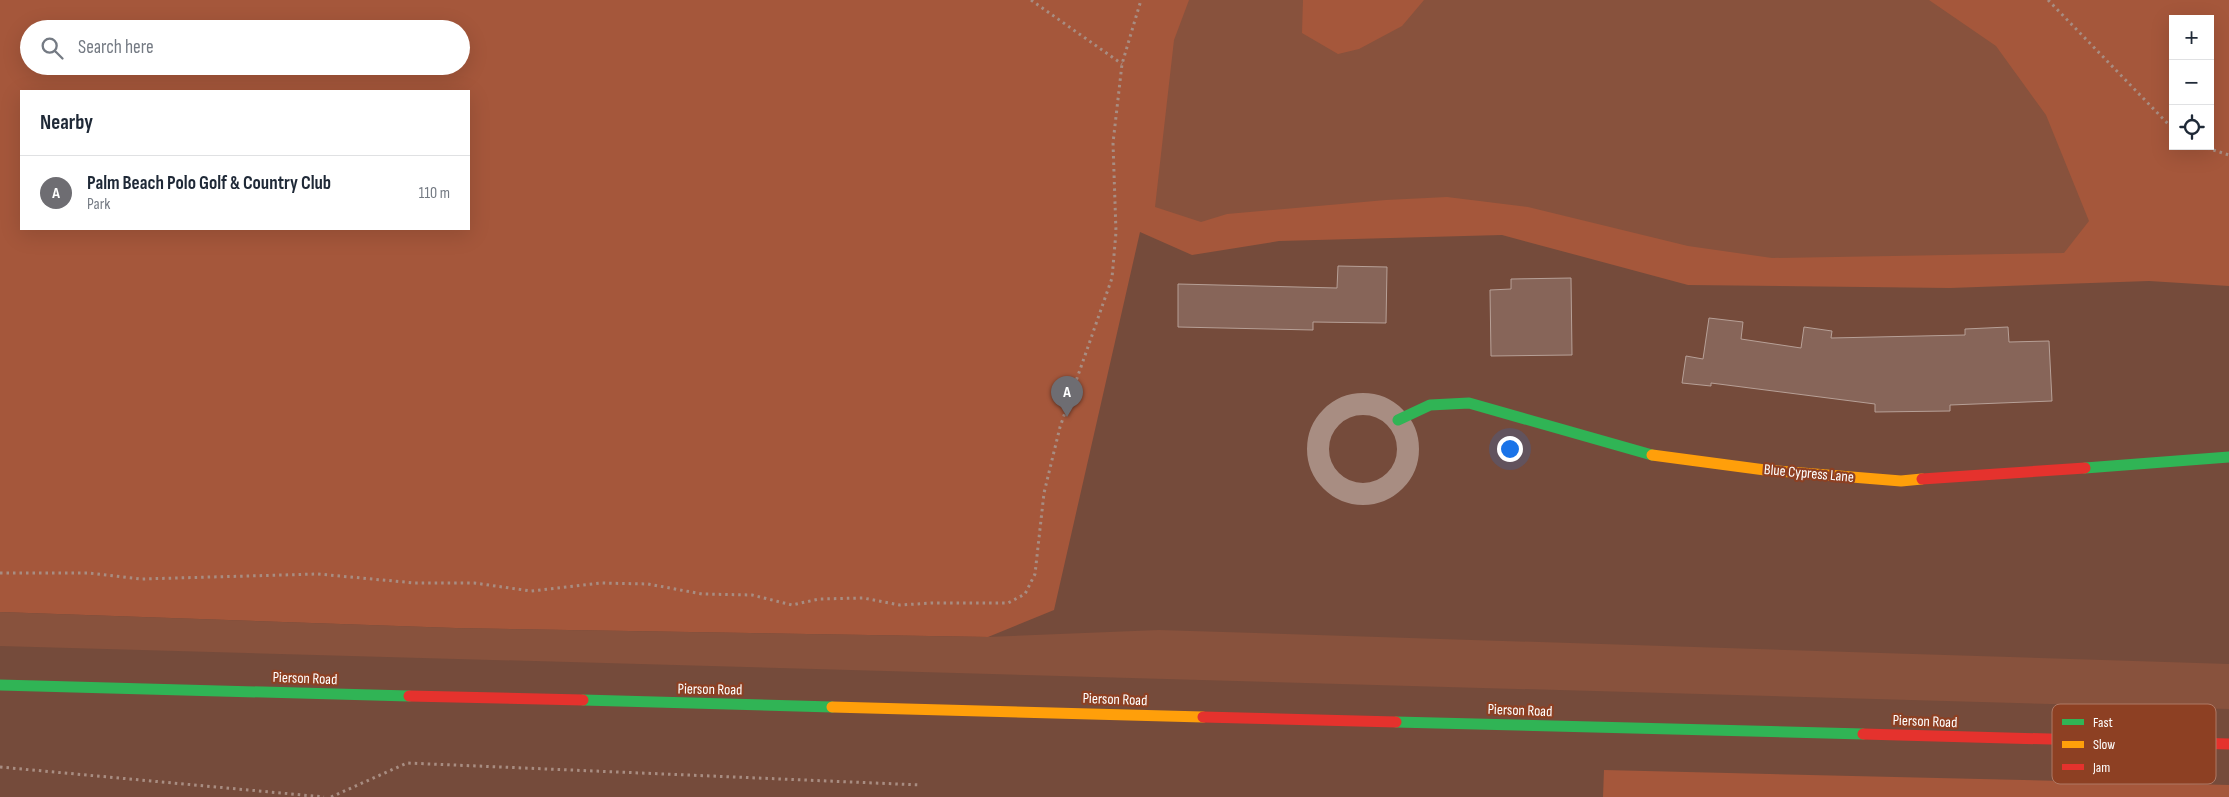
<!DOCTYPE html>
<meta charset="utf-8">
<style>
:root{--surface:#fff;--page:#f2f2f3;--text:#1f2937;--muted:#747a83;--line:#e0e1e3;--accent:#6e6d72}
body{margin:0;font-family:"Sofia Sans Condensed",sans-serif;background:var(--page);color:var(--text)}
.controls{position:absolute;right:15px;top:15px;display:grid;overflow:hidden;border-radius:0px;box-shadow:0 5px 20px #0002}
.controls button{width:45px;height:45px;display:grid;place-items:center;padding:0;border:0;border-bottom:1px solid var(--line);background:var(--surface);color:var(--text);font:25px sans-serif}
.you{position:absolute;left:1509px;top:448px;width:18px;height:18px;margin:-12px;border:4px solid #fff;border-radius:50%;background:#1a73e8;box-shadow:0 0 0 8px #1a73e833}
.badge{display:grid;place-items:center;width:32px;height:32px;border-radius:50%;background:var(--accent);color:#fff;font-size:16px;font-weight:700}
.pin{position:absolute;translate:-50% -41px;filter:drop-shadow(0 1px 2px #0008)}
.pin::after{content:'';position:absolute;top:26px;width:18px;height:15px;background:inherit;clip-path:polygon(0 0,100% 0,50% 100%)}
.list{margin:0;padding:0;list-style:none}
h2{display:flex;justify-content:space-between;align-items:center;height:65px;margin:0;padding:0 20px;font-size:21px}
h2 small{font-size:16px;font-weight:400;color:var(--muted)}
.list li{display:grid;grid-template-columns:32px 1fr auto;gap:15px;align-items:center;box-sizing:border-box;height:75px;padding:0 20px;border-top:1px solid var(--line)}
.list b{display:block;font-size:19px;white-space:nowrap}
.list p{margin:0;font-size:16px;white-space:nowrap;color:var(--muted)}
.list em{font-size:16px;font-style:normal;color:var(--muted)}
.icon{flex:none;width:28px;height:28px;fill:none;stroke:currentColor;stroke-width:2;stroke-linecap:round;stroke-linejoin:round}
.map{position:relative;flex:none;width:2229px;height:797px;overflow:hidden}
.search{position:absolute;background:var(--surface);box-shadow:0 5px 20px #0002;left:20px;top:20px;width:450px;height:55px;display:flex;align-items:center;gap:12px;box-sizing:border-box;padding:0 18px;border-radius:28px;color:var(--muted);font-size:19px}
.panel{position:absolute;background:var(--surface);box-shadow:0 5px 20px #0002;left:20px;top:90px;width:450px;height:140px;border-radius:0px}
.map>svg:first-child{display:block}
.green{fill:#a5573b;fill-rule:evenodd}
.water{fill:#88523d}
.building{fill:#876559;stroke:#b7a097}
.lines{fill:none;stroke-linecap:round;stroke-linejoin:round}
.path{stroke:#a88d82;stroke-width:3;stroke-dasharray:2.5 4;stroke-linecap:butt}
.street{stroke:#a88d82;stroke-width:22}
.fast{stroke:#30b455;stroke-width:11}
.slow{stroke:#ff9f0a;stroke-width:11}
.jam{stroke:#e5322d;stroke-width:11}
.labels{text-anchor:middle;stroke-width:4.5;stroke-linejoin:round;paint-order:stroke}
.street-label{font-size:15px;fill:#fff;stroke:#8d4023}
.key{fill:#8d4023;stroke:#af7965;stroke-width:1}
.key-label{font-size:14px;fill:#fff}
</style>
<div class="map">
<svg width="2229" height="797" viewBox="0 0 2229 797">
<rect width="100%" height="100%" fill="#754b3b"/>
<g class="green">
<path d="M0,0H2229V286L2149,281L1950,288L1688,285L1502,235L1279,241L1192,255L1140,232L1054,610L988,637L455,628L0,612ZM2173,19H2210V146H2173ZM29,29H461V66H29ZM21,91H469V229H21Z"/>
<polygon points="1604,770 2229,785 2229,797 1603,797"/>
</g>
<g class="water">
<polygon points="1189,0 1303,0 1302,33 1338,54 1359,49 1402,26 1424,0 1929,0 1996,46 2046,115 2089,221 2064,253 1772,258 1688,246 1528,207 1447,197 1386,200 1227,214 1201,222 1155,207 1174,40"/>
<polygon points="0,612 455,628 988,637 1159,630 2229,664 2229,709 0,646"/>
</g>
<g class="building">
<polygon points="1338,266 1387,267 1386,323 1313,322 1313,330 1178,327 1178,284 1337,288"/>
<polygon points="1571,278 1572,355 1491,356 1490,290 1511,289 1511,279"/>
<polygon points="1709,318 1743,322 1741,339 1801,348 1804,327 1832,331 1831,338 1965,335 1965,329 2008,327 2009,342 2049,341 2052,401 1950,405 1950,411 1875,412 1875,404 1711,383 1711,386 1682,383 1686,356 1703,359"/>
</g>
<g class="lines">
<g class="path">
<polyline points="1031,0 1122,64"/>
<polyline points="2048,0 2173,129"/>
<polyline points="2201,146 2229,155"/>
<polyline points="0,573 88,573 141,579 318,574 415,583 474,583 531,591 600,583 648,584 702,594 752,595 792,605 819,599 863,598 900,605 932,603 1008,603 1025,594 1035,574 1044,493 1060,427 1112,278 1116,232 1113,143 1122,64 1141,0"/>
<polyline points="0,767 324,797"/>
<polyline points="331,797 407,763 921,785"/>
</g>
<circle class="street" cx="1363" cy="449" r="45"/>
<g class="fast">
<polyline points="1398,420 1430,405 1469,403 1652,455"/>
<polyline points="2085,468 2229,457"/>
<polyline points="0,685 409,696"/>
<polyline points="583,700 832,707"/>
<polyline points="1396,722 1863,734"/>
</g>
<g class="slow">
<polyline points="1652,455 1765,470 1901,481 1922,479"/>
<polyline points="832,707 1203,717"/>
</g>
<g class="jam">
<polyline points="1922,479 2085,468"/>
<polyline points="409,696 583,700"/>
<polyline points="1203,717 1396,722"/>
<polyline points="1863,734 2229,744"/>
</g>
</g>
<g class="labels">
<g class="street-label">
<text transform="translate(1809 473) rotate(5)" y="5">Blue Cypress Lane</text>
<text transform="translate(305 678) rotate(2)" y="5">Pierson Road</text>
<text transform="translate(710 689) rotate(1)" y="5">Pierson Road</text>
<text transform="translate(1115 699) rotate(2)" y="5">Pierson Road</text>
<text transform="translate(1520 710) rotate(2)" y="5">Pierson Road</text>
<text transform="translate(1925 721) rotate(2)" y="5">Pierson Road</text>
</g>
</g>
<rect x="2052" y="704" width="164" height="80" rx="8" class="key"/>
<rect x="2062" y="719" width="22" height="6" fill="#30b455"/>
<rect x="2062" y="741" width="22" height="7" fill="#ff9f0a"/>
<rect x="2062" y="764" width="22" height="6" fill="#e5322d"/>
<g class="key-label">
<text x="2093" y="727">Fast</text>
<text x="2093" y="749">Slow</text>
<text x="2093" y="772">Jam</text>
</g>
</svg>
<div class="controls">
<button>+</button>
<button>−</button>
<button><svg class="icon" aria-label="locate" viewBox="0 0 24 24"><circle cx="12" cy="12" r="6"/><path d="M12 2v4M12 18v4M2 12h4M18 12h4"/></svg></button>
</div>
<div class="you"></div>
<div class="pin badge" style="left:1067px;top:417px">A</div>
<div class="search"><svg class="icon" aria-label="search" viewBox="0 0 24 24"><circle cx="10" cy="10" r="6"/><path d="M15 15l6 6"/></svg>Search here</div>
<section class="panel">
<h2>Nearby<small></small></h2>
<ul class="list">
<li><span class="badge">A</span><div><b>Palm Beach Polo Golf &amp; Country Club</b><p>Park</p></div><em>110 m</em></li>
</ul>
</section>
</div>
